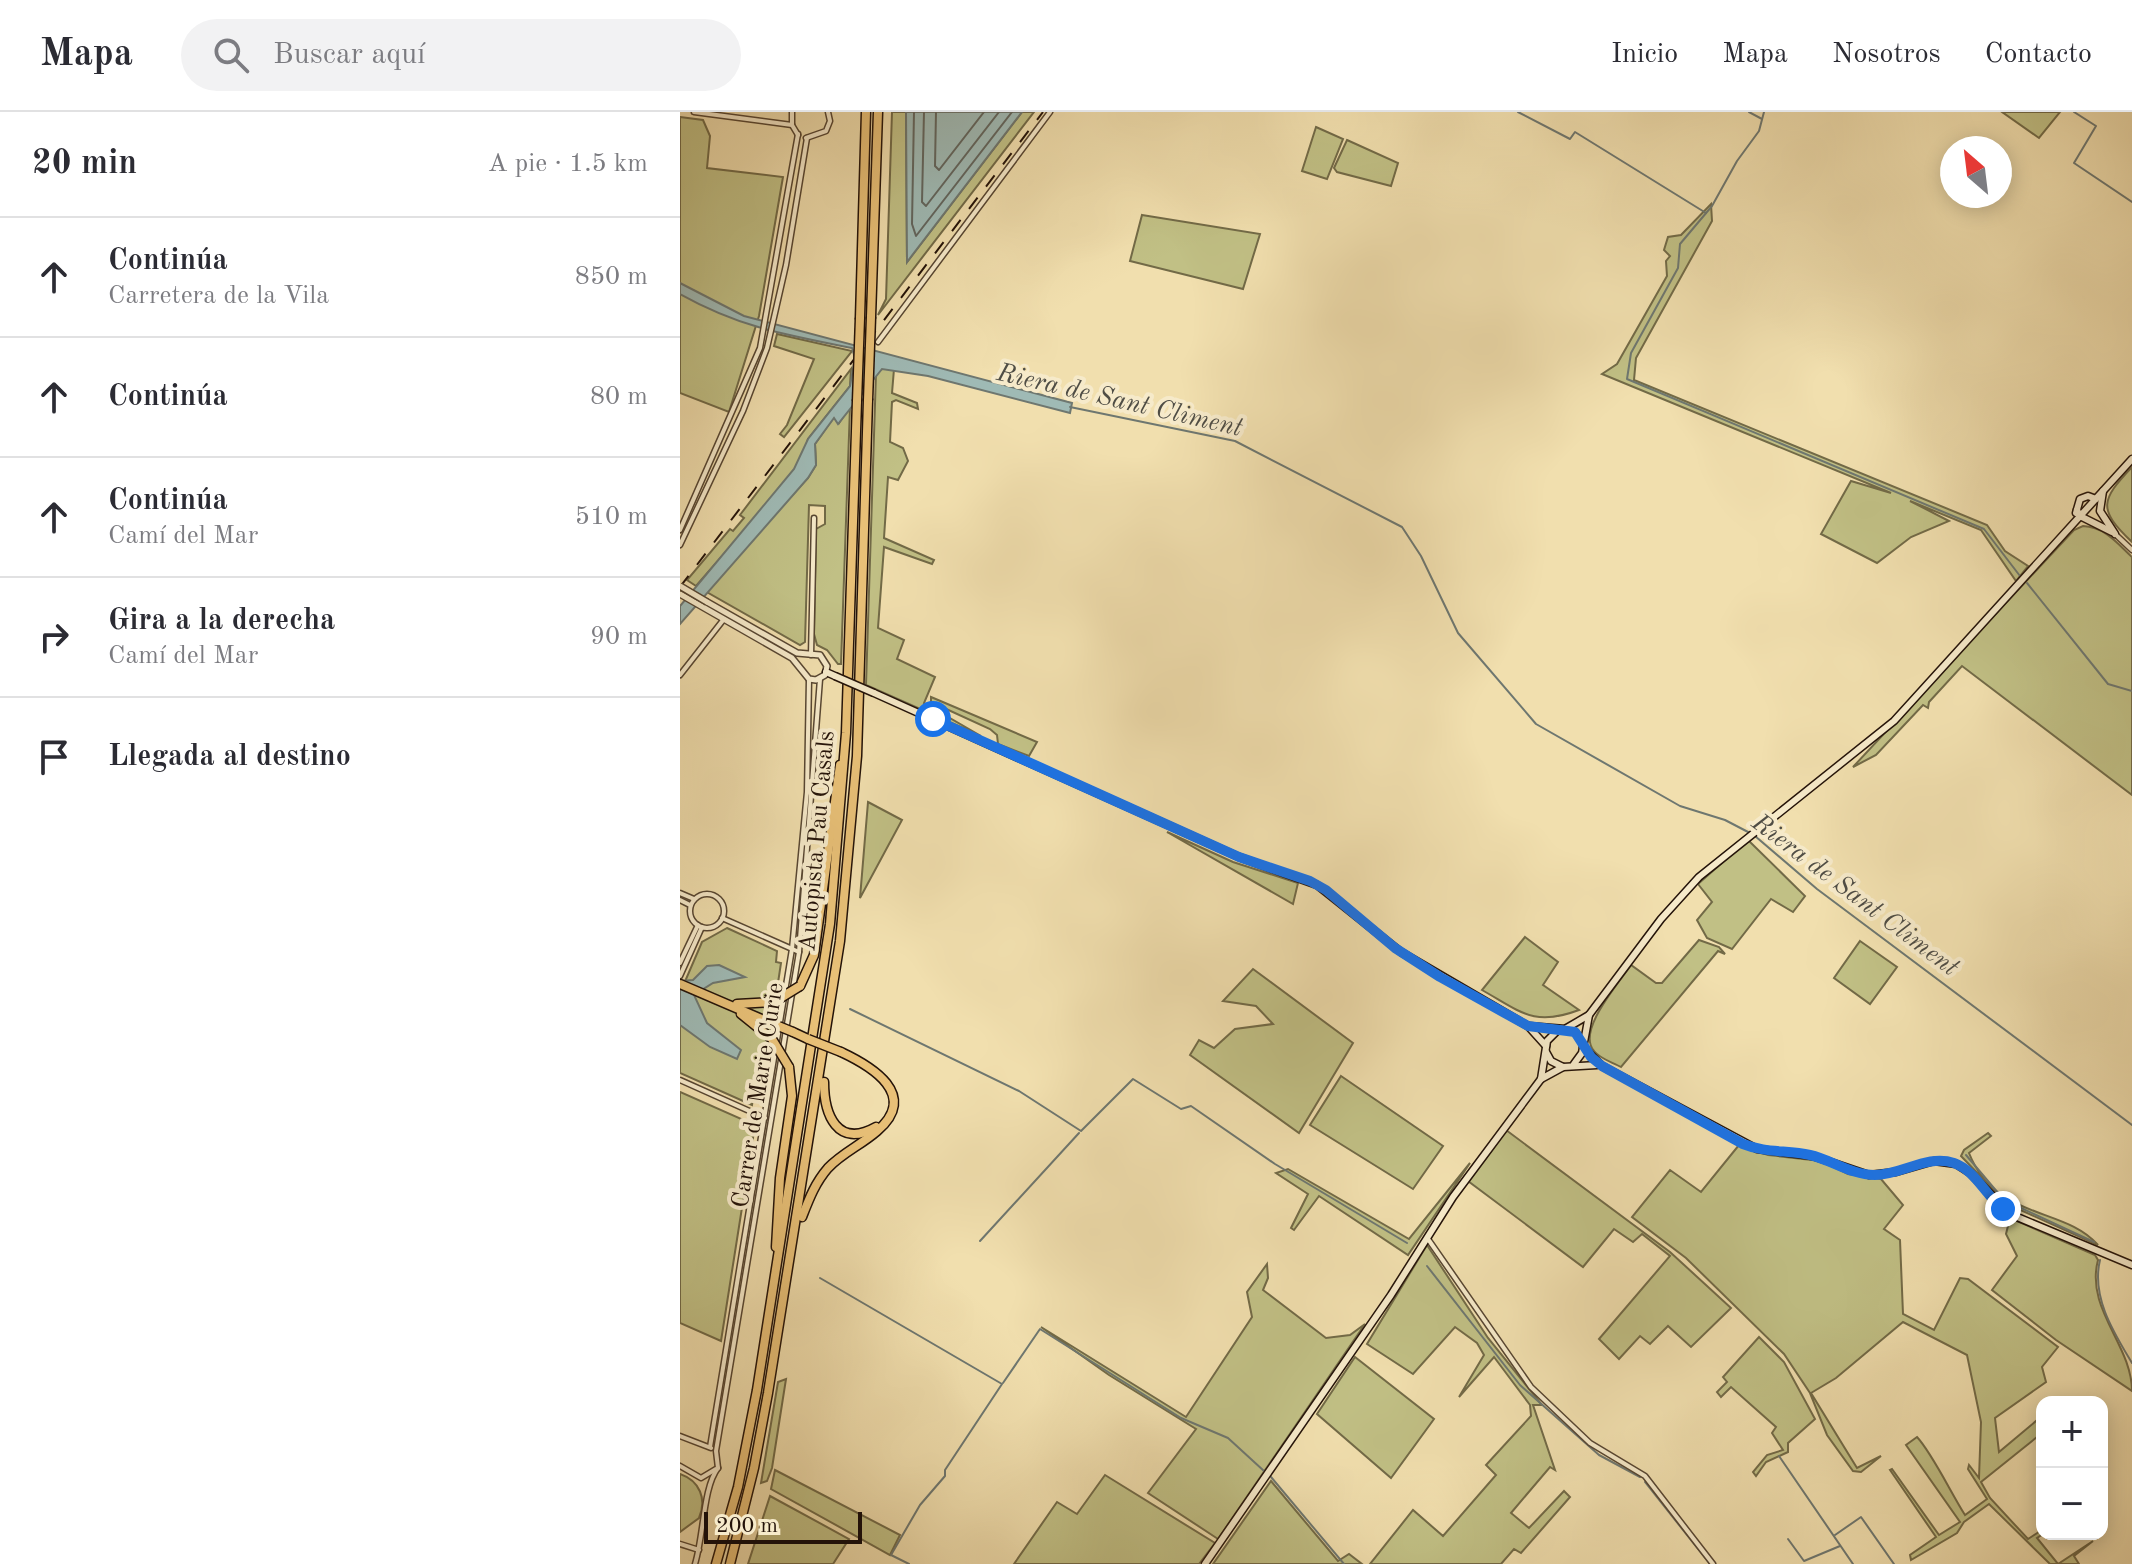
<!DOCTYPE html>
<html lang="es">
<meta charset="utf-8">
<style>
:root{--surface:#fff;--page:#f2f2f3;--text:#2b2b33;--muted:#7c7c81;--line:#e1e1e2}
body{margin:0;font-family:"Old Standard TT",serif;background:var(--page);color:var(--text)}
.controls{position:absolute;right:24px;bottom:24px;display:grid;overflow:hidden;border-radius:16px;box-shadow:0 4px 20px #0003}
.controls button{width:72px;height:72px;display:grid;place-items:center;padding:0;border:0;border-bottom:2px solid var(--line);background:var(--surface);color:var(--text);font:40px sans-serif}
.compass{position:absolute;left:1260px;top:24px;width:72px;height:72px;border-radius:50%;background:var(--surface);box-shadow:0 4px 20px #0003;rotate:332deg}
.scale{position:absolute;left:24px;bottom:20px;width:158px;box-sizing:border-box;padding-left:8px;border:4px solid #241309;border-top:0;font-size:22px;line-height:28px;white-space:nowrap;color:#241309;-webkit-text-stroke:6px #f6eaca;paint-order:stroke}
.stop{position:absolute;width:24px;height:24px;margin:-18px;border:6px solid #1a73e8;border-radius:50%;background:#fff}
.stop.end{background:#1a73e8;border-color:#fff;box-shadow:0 2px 8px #0008}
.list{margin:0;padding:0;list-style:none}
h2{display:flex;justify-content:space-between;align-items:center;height:104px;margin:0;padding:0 32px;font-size:34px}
h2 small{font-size:26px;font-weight:400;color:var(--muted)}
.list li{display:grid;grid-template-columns:52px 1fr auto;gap:24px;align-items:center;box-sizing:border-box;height:120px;padding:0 32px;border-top:2px solid var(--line)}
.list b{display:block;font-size:30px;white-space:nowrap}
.list p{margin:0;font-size:26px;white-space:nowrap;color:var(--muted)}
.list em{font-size:26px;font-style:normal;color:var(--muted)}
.icon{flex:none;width:44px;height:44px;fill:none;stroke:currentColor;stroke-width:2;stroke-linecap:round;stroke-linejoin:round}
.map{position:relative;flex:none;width:1452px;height:1452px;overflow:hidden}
header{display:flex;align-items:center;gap:48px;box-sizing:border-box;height:112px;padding:0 40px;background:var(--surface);border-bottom:2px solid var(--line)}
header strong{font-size:38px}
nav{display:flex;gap:44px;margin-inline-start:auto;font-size:28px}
.search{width:560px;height:72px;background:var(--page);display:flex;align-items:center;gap:20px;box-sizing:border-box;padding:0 28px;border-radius:44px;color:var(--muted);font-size:30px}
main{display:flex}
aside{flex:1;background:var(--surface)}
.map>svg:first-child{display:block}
.green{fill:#c1c085;stroke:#726a47;stroke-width:2}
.water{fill:#9fbab5;stroke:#6e7770;stroke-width:2}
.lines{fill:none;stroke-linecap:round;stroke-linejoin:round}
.shore{stroke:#62665f;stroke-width:2}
.stream{stroke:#6e7770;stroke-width:2}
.minor-casing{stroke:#574632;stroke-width:7}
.tertiary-casing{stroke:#574632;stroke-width:8}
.secondary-casing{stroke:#241309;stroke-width:9}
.motorway-casing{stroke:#241309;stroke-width:11}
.minor{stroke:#f6eaca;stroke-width:4}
.tertiary{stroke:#f6eaca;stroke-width:5}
.secondary{stroke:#f6eaca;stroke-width:6}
.motorway{stroke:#e8c077;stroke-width:8}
.rail{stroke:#241309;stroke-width:2;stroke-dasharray:14 14;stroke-linecap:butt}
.tertiary-bridge-casing{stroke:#574632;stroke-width:8;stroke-linecap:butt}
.secondary-bridge-casing{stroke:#241309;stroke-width:9;stroke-linecap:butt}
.motorway-bridge-casing{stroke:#241309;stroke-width:11;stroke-linecap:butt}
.tertiary-bridge{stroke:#f6eaca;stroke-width:5}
.secondary-bridge{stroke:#f6eaca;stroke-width:6}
.motorway-bridge{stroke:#e8c077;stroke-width:8}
.route{stroke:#1a73e8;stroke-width:10}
.labels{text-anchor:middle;stroke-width:8;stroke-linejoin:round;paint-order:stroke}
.street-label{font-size:24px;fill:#241309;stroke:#f6eaca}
.water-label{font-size:26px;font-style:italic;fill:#4f4d45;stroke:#f6eaca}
</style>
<header>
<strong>Mapa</strong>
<div class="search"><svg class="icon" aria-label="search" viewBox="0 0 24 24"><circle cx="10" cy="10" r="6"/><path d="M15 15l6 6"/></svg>Buscar aquí</div>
<nav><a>Inicio</a><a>Mapa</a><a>Nosotros</a><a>Contacto</a></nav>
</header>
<main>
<aside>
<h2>20 min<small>A pie · 1.5 km</small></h2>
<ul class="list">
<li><svg class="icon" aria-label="ahead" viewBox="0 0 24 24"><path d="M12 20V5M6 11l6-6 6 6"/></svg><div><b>Continúa</b><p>Carretera de la Vila</p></div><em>850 m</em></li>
<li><svg class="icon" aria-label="ahead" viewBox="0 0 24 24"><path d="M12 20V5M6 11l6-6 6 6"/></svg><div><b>Continúa</b></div><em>80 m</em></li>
<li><svg class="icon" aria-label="ahead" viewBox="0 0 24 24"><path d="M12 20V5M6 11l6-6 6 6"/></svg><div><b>Continúa</b><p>Camí del Mar</p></div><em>510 m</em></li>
<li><svg class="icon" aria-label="right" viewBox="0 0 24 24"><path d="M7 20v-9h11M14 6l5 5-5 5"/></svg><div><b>Gira a la derecha</b><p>Camí del Mar</p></div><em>90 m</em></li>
<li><svg class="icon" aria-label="arrive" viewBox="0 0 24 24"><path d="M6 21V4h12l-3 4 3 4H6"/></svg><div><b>Llegada al destino</b></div></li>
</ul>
</aside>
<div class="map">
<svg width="1452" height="1452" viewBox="0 0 1452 1452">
<rect width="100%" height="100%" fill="#f1dfae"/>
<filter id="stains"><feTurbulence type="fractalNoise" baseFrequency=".0025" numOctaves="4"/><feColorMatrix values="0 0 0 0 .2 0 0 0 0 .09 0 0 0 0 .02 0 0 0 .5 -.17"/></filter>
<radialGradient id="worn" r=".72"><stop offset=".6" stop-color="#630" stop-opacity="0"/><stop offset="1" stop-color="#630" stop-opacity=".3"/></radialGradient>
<g class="green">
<polygon points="212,0 226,0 227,150 342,0 354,0 198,203 206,187"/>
<polygon points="1322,0 1380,0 1359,26"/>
<polygon points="0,5 23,8 30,24 27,56 103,65 79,204 49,300 0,281"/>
<polygon points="636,15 663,27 647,67 622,59"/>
<polygon points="667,28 718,51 711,74 657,60 654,56"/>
<polygon points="1031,92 1032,109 956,246 954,268 1307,413 1325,439 1348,454 1336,469 1301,418 1230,389 1269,409 1231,425 1197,451 1141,422 1171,369 1211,381 922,262 937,252 987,164 986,149 990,144 984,138 988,125 1001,123"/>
<polygon points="462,103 580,122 563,177 450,149"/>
<polygon points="97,222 172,239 104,325 100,322 107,313 134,247 94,234"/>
<polygon points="171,257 170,274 128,327 120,355 16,474 7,468 50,417 53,419 64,406 60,403"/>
<polygon points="202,257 214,257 212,281 237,291 238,297 216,288 212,290 210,330 223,336 228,349 218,368 208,365 204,426 254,448 252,452 204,435 198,516 224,528 217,547 255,565 244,591 301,624 186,573 196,261"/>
<polygon points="170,295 161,552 158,552 147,538 137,533 134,522 136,417 145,412 145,394 129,393 125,530 120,533 25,479 128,366 136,353 135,332 154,305 159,311"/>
<path d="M1452,355V430C1417,397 1421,388 1452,355Z"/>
<path d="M1403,414C1425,415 1437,431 1452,445V683L1282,554L1249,590L1248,596L1243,593L1196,643L1173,655L1394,418Z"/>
<polygon points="251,585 357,630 349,644 318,632 317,623 310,617 251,590"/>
<polygon points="188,690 222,708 180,786"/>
<polygon points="487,720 553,750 618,771 613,792"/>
<polygon points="1068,728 1125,784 1113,800 1091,787 1052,837 1027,826 1017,808 1032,790 1018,772"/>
<polygon points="47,816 97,839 96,850 101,851 84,964 76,967 72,993 0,961 0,881 22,830"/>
<path d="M845,825L878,850L863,873L899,898C854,915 841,900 802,878Z"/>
<path d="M1019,828L1039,835L1045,842L1038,839L941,955C932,950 920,947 914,939C896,919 939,871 951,853L976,871H982Z"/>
<polygon points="1180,829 1217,855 1190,892 1154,866"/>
<polygon points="573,857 673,931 619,1021 510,943 519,928 534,936 555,917 593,912 576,894 543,889"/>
<polygon points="661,964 763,1034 733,1077 630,1013"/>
<polygon points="0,980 75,1013 41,1229 0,1211"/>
<polygon points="826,1018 990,1140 1051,1196 1011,1235 988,1214 970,1232 960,1224 939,1247 919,1227 990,1144 962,1122 953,1130 934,1117 903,1155 788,1069"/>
<path d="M1308,1021L1311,1024L1289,1041C1316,1109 1384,1094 1418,1133L1327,1092L1281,1044L1284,1038Z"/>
<path d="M1059,1033L1088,1043L1141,1049L1168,1062L1201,1067L1223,1093L1204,1117L1220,1128L1223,1202L1254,1218L1280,1166L1288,1167L1378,1235L1362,1255L1366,1270L1315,1306L1319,1340L1362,1304V1321L1301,1370L1310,1386L1348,1427L1362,1418L1363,1422L1357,1426L1378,1452L1413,1429L1394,1444L1399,1452H1370L1309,1392L1284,1410L1277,1421L1231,1448L1230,1443L1256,1425L1210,1358L1212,1357L1259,1423L1280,1410L1226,1333L1237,1325C1252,1341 1271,1381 1285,1403L1307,1387L1288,1357L1289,1353L1299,1366L1301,1310L1287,1243L1223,1210L1156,1266L1131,1281L1177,1356L1201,1344L1181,1360L1173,1359L1147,1323L1130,1281L1104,1242L1006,1146L952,1105L990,1058L1021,1080Z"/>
<polygon points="790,1051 728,1143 639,1084 614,1118 611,1116 628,1082 596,1061 608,1057 729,1127"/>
<path d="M1330,1106L1415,1143L1418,1148C1405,1197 1452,1233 1452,1279L1376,1228L1312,1178L1337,1144L1326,1122Z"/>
<polygon points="747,1133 808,1226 862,1293 853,1293 875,1358 870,1355 831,1401 849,1416 884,1379 890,1385 841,1441 834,1437 821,1452 690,1452 733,1398 763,1424 816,1363 806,1353 851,1304 850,1293 814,1245 779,1285 804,1243 797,1231 775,1215 733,1262 687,1232"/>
<polygon points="587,1152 588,1166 583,1178 646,1226 670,1223 685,1212 538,1427 468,1381 516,1317 429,1263 361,1215 506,1305 572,1205 567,1180"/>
<polygon points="1079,1225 1104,1250 1135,1307 1108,1331 1108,1340 1086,1350 1076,1364 1073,1360 1087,1343 1103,1338 1092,1321 1096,1315 1051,1275 1041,1285 1037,1280 1047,1270 1043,1265"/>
<polygon points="675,1245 754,1307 711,1366 637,1302"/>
<polygon points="106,1267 92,1356 87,1369 81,1371 98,1270"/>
<polygon points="95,1358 220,1423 210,1443 91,1377"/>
<path d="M0,1362C20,1369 27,1387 19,1406L0,1420Z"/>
<polygon points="425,1363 535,1431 519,1452 334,1452 377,1390 397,1402"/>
<polygon points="591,1369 658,1449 669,1442 682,1452 533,1452"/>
<polygon points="90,1384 169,1427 153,1452 68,1452"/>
</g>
<g class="water">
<polygon points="226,0 342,0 227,150"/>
<path d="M0,171L64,204L392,291L390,301L248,264L202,257L158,312L154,306L135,332L136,353L128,366L0,512V494L114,357L128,327L170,274L175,246L172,236C106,223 59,215 0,182Z"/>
<polygon points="39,853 65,865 33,871 14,883 27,911 61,938 57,947 30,935 0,913 0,869 13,868 27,854"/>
</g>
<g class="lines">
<g class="shore">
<polyline points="234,0 232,112 236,124 332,0"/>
<polyline points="244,0 242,90 246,94 319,0"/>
<polyline points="256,0 255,54 259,58 304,0"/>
</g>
<g class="stream">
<polyline points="838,0 890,27 895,20 1026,101"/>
<polyline points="1069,0 1082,7"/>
<polyline points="1084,0 1079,19 1057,49 1032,94 1000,132 998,156 951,241 947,267 1304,417 1340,464"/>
<polyline points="1394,0 1416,14 1394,51 1452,90"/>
<polyline points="390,295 555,329 722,415 741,444 778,521 856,612 1000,694 1045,708 1070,721"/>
<polyline points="1347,471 1428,572 1452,579"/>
<polyline points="1075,724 1137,777 1452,1013"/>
<polyline points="170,897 339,979 401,1019 453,967 501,997 511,994 595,1052 727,1131"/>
<polyline points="1286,1043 1324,1088 1414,1130"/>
<polyline points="300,1129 399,1021"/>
<path d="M1420,1148C1411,1185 1434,1221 1452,1251"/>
<polyline points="747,1154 840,1273 919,1343 960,1365"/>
<polyline points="140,1166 322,1272 265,1358 265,1364 240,1393 211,1443 229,1452"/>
<polyline points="323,1271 360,1217 501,1306 548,1326 584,1359"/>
<polyline points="1099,1344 1173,1452"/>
<polyline points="591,1365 664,1452"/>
<polyline points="965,1370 1030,1452"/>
<polyline points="1155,1423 1181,1405 1214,1452"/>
<polyline points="1108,1427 1124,1449 1160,1434"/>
</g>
<defs>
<g id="minor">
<polyline points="14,0 112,13"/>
<polyline points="112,0 112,13 118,23"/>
<polyline points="126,26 146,19 150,9 148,0"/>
<polyline points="198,230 370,0"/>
<polyline points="0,418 80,236 118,22"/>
<polyline points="1435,422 1452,438"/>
<polyline points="0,433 63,299 87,236 106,153 127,26"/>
<polyline points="131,543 134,406"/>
<polyline points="0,563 44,507"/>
<polyline points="0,781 14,787"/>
<circle cx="27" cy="799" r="17"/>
<polyline points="0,788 10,793"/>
<polyline points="42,806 119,840"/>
<polyline points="0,851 18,813"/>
<polyline points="0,864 22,815"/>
<polyline points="0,968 85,1006"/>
<polyline points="748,1127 851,1275 910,1331 965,1364 1033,1452"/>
<polyline points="0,1324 31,1336"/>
<polyline points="30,1335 112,837 127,680 129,567"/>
<polyline points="0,1354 21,1366 36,1357"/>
<polyline points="38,1356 36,1339 119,840 140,567"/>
<polyline points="0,1432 19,1438"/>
<path d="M15,1452C24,1423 23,1375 38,1356"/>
</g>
<polyline id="tertiary" points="0,482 112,546 129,567 136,568 145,563 147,554 140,543 117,541 27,490"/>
<g id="secondary">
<polyline points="1423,379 1420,399 1435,422"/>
<polyline points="1397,398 1400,404 1432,420"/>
<polyline points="1396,401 1400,387 1408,384 1416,387"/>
<polyline points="146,560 155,564"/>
<polyline points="194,581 559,745 637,773 721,840 848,914 866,934"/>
<polyline points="848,914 885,917 909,903 981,807 1019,765 1214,609 1452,347"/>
<polyline points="885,917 895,920 903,930"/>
<polyline points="903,935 922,954 1077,1037 1133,1044 1189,1063 1216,1060 1254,1049 1276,1052 1290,1061 1330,1102 1452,1153"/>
<polyline points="866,940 871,949 883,955"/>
<polyline points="894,952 902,941 909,903"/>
<polyline points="861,967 883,955 917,953"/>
<polyline points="525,1452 711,1183 773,1085 861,967 867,929 878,918"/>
</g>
<g id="motorway">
<polyline points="191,205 198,0"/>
<polyline points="180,206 186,0"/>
<polyline points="0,872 91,911"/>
<polyline points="120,874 134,843 160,653"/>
<polyline points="57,892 94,890"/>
<polyline points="61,902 92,927"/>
<polyline points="113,920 128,927"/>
<path d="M144,970C144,1002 157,1037 196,1015"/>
<path d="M122,1105C129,1087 135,1071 148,1056C162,1041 181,1033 197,1019C240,983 191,954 161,940"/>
<polyline points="96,1135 100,1066 112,984 109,955"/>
<polyline points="36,1452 58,1375 77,1278 150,812 166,621 177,289"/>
<polyline points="50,1452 74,1356 88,1281 160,829 177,644 188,288"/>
</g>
</defs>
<use href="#minor" class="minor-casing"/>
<use href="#tertiary" class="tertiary-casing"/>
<use href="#secondary" class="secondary-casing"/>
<use href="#motorway" class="motorway-casing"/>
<use href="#minor" class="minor"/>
<use href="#tertiary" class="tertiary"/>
<use href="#secondary" class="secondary"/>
<use href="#motorway" class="motorway"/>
<polyline class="rail" points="0,475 363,0"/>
<defs>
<polyline id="tertiary-bridge" points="0,474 27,490"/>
<polyline id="secondary-bridge" points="155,564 194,581"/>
<g id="motorway-bridge">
<polyline points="188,288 191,205"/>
<polyline points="177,289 180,206"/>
<polyline points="94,890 120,874"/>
<polyline points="91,911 113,920"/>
<polyline points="92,927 109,955"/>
<polyline points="128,927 161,940"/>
</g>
</defs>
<use href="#tertiary-bridge" class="tertiary-bridge-casing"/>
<use href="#secondary-bridge" class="secondary-bridge-casing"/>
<use href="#motorway-bridge" class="motorway-bridge-casing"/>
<use href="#tertiary-bridge" class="tertiary-bridge"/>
<use href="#secondary-bridge" class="secondary-bridge"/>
<use href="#motorway-bridge" class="motorway-bridge"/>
</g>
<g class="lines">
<path class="route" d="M253,607L559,745L630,769L646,778L715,836L760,865L848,914L895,920L911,945L922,954L1063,1032C1085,1041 1107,1038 1130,1043C1152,1048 1171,1063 1195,1063C1222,1063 1247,1042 1274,1051C1296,1059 1305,1083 1323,1097"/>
</g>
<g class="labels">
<g class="street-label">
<text transform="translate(136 729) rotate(-85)" y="8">Autopista Pau Casals</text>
<text transform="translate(77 983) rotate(-81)" y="8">Carrer de Marie Curie</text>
</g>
<g class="water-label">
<text transform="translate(440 287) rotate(13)" y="9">Riera de Sant Climent</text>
<text transform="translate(1176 782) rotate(37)" y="9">Riera de Sant Climent</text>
</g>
</g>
<rect width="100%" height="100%" filter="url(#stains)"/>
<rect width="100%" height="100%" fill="url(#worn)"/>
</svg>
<div class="controls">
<button>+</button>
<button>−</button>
</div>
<svg class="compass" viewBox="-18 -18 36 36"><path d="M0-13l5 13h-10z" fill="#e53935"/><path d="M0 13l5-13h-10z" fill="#7c7c81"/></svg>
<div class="scale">200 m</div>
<div class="stop" style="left:253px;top:607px"></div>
<div class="stop end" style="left:1323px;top:1097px"></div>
</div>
</main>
